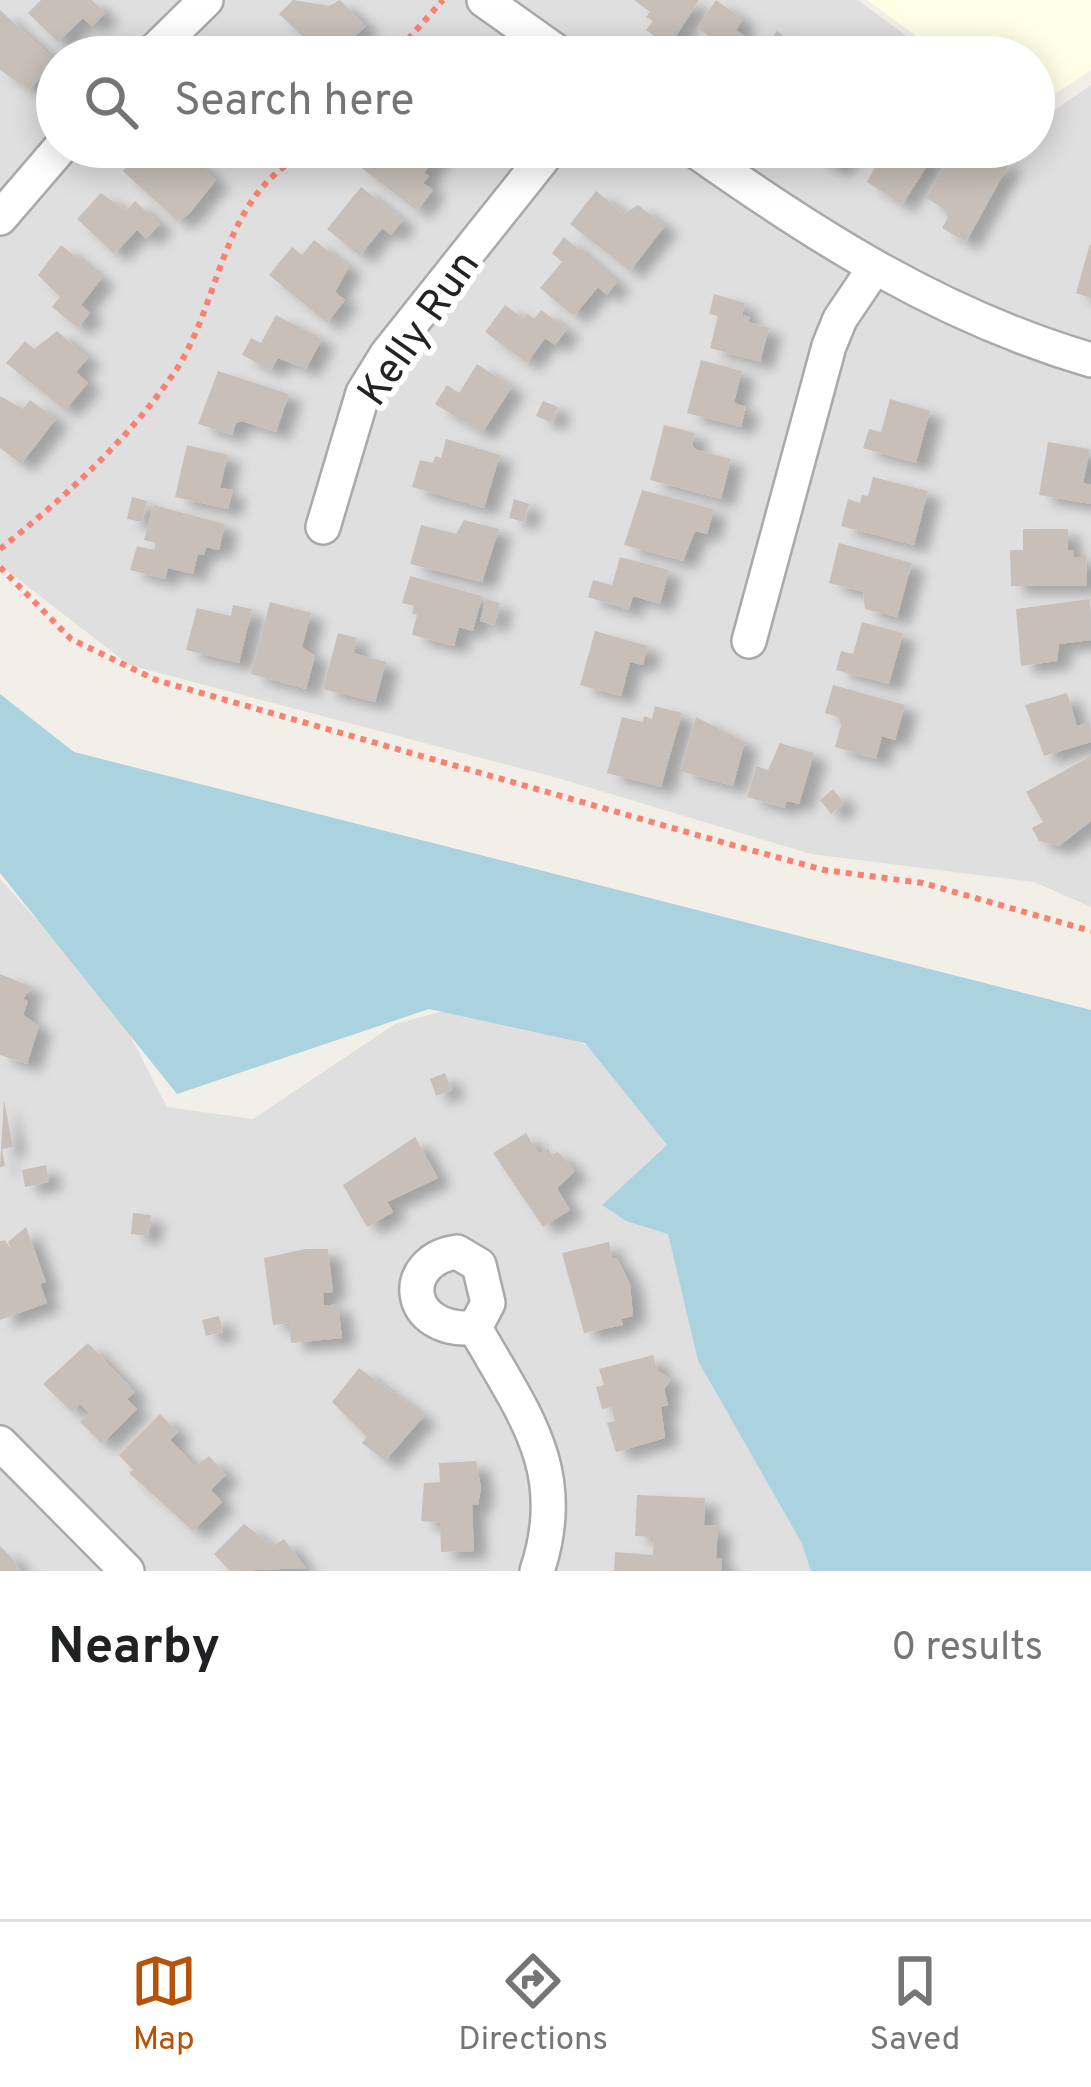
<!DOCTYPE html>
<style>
:root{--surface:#fff;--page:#f2f2f2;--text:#202124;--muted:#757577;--line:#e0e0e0;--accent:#b45309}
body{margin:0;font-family:Overpass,sans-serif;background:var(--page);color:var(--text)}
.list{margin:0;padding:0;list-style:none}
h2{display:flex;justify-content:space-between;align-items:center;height:156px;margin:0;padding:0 48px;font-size:51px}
h2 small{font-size:39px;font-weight:400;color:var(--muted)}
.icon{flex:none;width:66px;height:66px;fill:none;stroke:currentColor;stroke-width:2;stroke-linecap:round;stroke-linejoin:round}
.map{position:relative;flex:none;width:1091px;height:1571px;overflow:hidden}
.search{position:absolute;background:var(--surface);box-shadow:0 6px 30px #0003;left:36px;right:36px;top:36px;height:132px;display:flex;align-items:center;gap:30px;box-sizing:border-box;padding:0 42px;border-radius:66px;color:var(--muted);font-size:45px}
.sheet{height:348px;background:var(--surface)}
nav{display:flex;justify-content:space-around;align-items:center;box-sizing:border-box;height:168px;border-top:3px solid var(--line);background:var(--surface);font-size:33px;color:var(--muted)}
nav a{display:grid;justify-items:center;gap:6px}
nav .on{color:var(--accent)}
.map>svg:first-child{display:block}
.residential{fill:#e0dfdf}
.education{fill:#ffffe5}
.water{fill:#aad3df}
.building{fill:#c7bfb8;filter:url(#shadow)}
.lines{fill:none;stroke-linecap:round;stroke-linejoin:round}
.minor-casing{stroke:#a9a9a9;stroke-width:38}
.path{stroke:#fa8072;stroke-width:6;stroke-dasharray:6 6;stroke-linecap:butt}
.minor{stroke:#fff;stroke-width:33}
.labels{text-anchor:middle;stroke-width:12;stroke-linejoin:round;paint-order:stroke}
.street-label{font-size:42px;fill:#222;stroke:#fff}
</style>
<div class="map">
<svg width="1091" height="1571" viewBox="0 0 1091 1571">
<defs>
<filter id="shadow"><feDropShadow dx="13" dy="8" stdDeviation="6" flood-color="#0004"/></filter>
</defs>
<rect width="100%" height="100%" fill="#f2efe9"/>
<g class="residential">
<polygon points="0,0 858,0 935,57 57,57 57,147 1034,147 1034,124 1091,85 1091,907 1034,882 811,854 561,779 129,665 0,565"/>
<polygon points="0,879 45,929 78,935 167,1107 253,1119 395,1024 460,1007 550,1026 604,1055 667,1145 626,1221 668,1233 698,1361 801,1542 811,1571 0,1571"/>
</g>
<polygon class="education" points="867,0 1091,0 1091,70 1034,108 1034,57 945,57"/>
<polygon class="water" points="0,694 74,752 1091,1010 1091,1571 811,1571 801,1542 698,1361 668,1234 626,1221 602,1205 667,1145 585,1043 429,1009 177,1094 0,873"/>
<g class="building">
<polygon points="41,0 92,0 105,13 92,27 83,18 58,42 28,13"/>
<polygon points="293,0 329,6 340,0 366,26 332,57 321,46 317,50 279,14"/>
<polygon points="634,0 699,0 669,47 646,30 653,21 646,17 650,12"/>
<polygon points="716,0 743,19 736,30 752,41 741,57 696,57 708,36 697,28"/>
<polygon points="0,10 56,61 29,90 0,70"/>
<polygon points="777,31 804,51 818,57 758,57"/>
<polygon points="279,39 296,57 236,57 247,47 256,56 264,54"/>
<polygon points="145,147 157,147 178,166 192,158 216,180 189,214 177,221 123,171"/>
<polygon points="371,147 426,147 437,156 424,173 429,176 423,183 433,190 417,211 358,165"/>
<polygon points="821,147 851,147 836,169 815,156"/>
<polygon points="886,147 939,147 902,205 867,182"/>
<polygon points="953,151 991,168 998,158 1009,164 966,242 942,228 948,217 944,209 926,198"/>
<polygon points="361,187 403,220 391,235 382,228 360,256 327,229"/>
<polygon points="596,191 624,214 638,205 665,226 630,271 570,224"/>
<polygon points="101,193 126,211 135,201 160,224 146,239 137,230 114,254 77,219"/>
<polygon points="564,237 617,282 607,295 598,287 574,316 540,288 562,262 552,253"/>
<polygon points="314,240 349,267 335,292 345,300 327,323 269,275 292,247 302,255"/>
<polygon points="1090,244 1091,245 1091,298 1076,293"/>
<polygon points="61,245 102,278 81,305 90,313 78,328 52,307 60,297 38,275"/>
<polygon points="714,294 745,303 742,315 750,317 748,322 769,328 760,362 710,348 718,316 709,314"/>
<polygon points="505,305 524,319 527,314 534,319 541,310 567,329 555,345 545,338 527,363 485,332"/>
<polygon points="276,315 322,339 306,369 278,358 271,370 242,355 251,338 261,343"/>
<polygon points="57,331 88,358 76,372 88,383 65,410 6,363 25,341 34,349"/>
<polygon points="701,360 742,371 734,403 746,407 741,427 687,413"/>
<polygon points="477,364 512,387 482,433 435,404 447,385 459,393"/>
<polygon points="218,371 289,394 276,432 242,421 236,423 232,435 198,424"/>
<polygon points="0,396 23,409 30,400 56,419 21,464 0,448"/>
<polygon points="890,399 930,411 916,463 863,448 869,429 881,432"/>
<polygon points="543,401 558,407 552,423 536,416"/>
<polygon points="664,425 695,433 692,445 697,450 731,459 721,499 650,480"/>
<polygon points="446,439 500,455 484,508 412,487 420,460 433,463 435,456 441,458"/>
<polygon points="1048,442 1090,449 1083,483 1091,485 1091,504 1039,495"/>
<polygon points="187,445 228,455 220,488 233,490 228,509 175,497"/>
<polygon points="873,477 928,491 914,545 841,526 848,499 860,503 862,495 868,496"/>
<polygon points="642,490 714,509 707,534 695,531 683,561 624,545"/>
<polygon points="132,497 147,501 142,522 127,519"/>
<polygon points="514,499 529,504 524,522 509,518"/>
<polygon points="153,505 225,524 219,550 206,547 204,555 198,554 193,574 168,568 165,579 130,570 137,546 154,550 156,543 144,540"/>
<polygon points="464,520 499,529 482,582 410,564 421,525 456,534"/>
<polygon points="1023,529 1068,529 1068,550 1074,550 1074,558 1086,557 1087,586 1011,586 1010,550 1023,550"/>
<polygon points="839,543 912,563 897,617 865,609 863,592 829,583"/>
<polygon points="620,557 669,570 660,604 633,596 629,610 588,597 593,580 612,585"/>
<polygon points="410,576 482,596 473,631 459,627 454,646 412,635 417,615 412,613 414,606 402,603"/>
<polygon points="486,599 500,603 494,625 480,621"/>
<polygon points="1090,599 1091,640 1059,644 1057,661 1021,666 1016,609"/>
<polygon points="270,602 311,613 302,647 315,656 306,689 251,674"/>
<polygon points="233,605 252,609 239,663 186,650 197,608 231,616"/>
<polygon points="862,622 903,633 889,684 836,670 841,651 853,654"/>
<polygon points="595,631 648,646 643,665 630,662 621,696 580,685"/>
<polygon points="338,633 357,638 353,653 386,662 375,702 323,689"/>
<polygon points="833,685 905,705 895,740 882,736 876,759 835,747 841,725 838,717 825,713"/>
<polygon points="1067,693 1077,726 1090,722 1091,742 1044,756 1025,705"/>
<polygon points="655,706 682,713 661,787 607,773 622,717 643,722 644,716 652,719"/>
<polygon points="696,717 745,742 733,786 680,771"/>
<polygon points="780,743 814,753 799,804 787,801 784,808 747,797 756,766 768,770"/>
<polygon points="1091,756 1091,821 1059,846 1039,841 1032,828 1043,822 1026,792"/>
<polygon points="833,789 844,803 831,814 820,800"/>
<polygon points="0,974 32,987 23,999 28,1001 23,1015 39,1026 27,1064 0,1055"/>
<polygon points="445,1073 452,1090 436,1096 430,1079"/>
<polygon points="4,1100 13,1147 2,1149 5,1166 0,1167"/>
<polygon points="526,1133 539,1154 548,1148 552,1155 558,1152 575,1171 557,1188 570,1210 543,1227 493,1153"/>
<polygon points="415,1137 438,1178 387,1202 393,1212 367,1227 343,1185"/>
<polygon points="46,1165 49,1182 25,1187 22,1170"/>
<polygon points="133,1213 151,1215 148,1236 131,1234"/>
<polygon points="26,1227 46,1282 40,1284 47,1303 0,1320 0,1241 5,1240 12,1251 8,1242"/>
<polygon points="609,1242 612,1259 617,1258 630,1284 633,1316 621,1319 623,1325 584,1333 562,1253"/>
<polygon points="305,1249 328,1249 333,1292 323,1293 324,1306 338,1304 342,1338 291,1343 289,1323 273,1325 264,1258"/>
<polygon points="219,1316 223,1332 206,1336 202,1320"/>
<polygon points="88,1343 135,1392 127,1399 137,1409 102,1444 80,1422 89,1413 80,1404 72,1412 43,1384"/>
<polygon points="653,1355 657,1370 671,1380 664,1389 668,1405 661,1407 665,1438 616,1452 607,1423 615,1421 611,1407 602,1409 596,1387 604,1385 599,1369"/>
<polygon points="359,1368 424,1416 385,1461 362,1443 367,1437 332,1402"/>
<polygon points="160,1414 178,1432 170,1440 195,1466 209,1456 226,1475 211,1490 222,1502 193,1531 129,1473 133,1470 119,1455"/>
<polygon points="476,1461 481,1488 478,1505 472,1505 474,1551 441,1552 440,1523 421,1521 424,1483 440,1482 439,1463"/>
<polygon points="637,1495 705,1498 704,1525 718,1526 716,1558 722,1559 722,1571 614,1571 615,1552 653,1555 654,1537 635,1536"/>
<polygon points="244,1524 273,1546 284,1539 306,1568 230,1571 214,1554"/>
<polygon points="0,1546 12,1558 21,1571 0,1571"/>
</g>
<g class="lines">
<defs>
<g id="minor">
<polyline points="484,0 564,57"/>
<polyline points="148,57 206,0"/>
<path d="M690,147C817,237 941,316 1091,360"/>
<polyline points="0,218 61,147"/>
<polyline points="323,527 363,393 387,354 552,147"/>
<polyline points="749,641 829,346 840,319 873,270"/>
<path d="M457,1252L479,1265L488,1303L475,1328C403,1333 399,1260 457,1252Z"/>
<path d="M475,1328C523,1413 571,1470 537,1571"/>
<polyline points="0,1443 127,1571"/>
</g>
</defs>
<use href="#minor" class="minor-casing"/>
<g class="path">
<polyline points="392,57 443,0"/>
<path d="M0,549C63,499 128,440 174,373C213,316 219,234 266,183C278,170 294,159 308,147"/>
<polyline points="0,567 71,639 156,680 725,843 824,870 923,883 1091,931"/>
</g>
<use href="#minor" class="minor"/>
</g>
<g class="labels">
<g class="street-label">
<text transform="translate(417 327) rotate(-55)" y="15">Kelly Run</text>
</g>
</g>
</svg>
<div class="search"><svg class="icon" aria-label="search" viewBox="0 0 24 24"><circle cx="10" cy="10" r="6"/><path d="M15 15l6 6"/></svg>Search here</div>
</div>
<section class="sheet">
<h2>Nearby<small>0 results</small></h2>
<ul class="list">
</ul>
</section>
<nav>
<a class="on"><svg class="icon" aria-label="map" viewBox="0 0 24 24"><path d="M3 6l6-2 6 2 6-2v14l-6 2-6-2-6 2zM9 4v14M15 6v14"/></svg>Map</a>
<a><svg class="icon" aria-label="directions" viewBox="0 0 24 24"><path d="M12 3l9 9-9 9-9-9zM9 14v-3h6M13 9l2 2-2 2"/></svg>Directions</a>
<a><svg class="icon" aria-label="saved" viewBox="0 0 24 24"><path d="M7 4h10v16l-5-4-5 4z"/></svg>Saved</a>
</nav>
